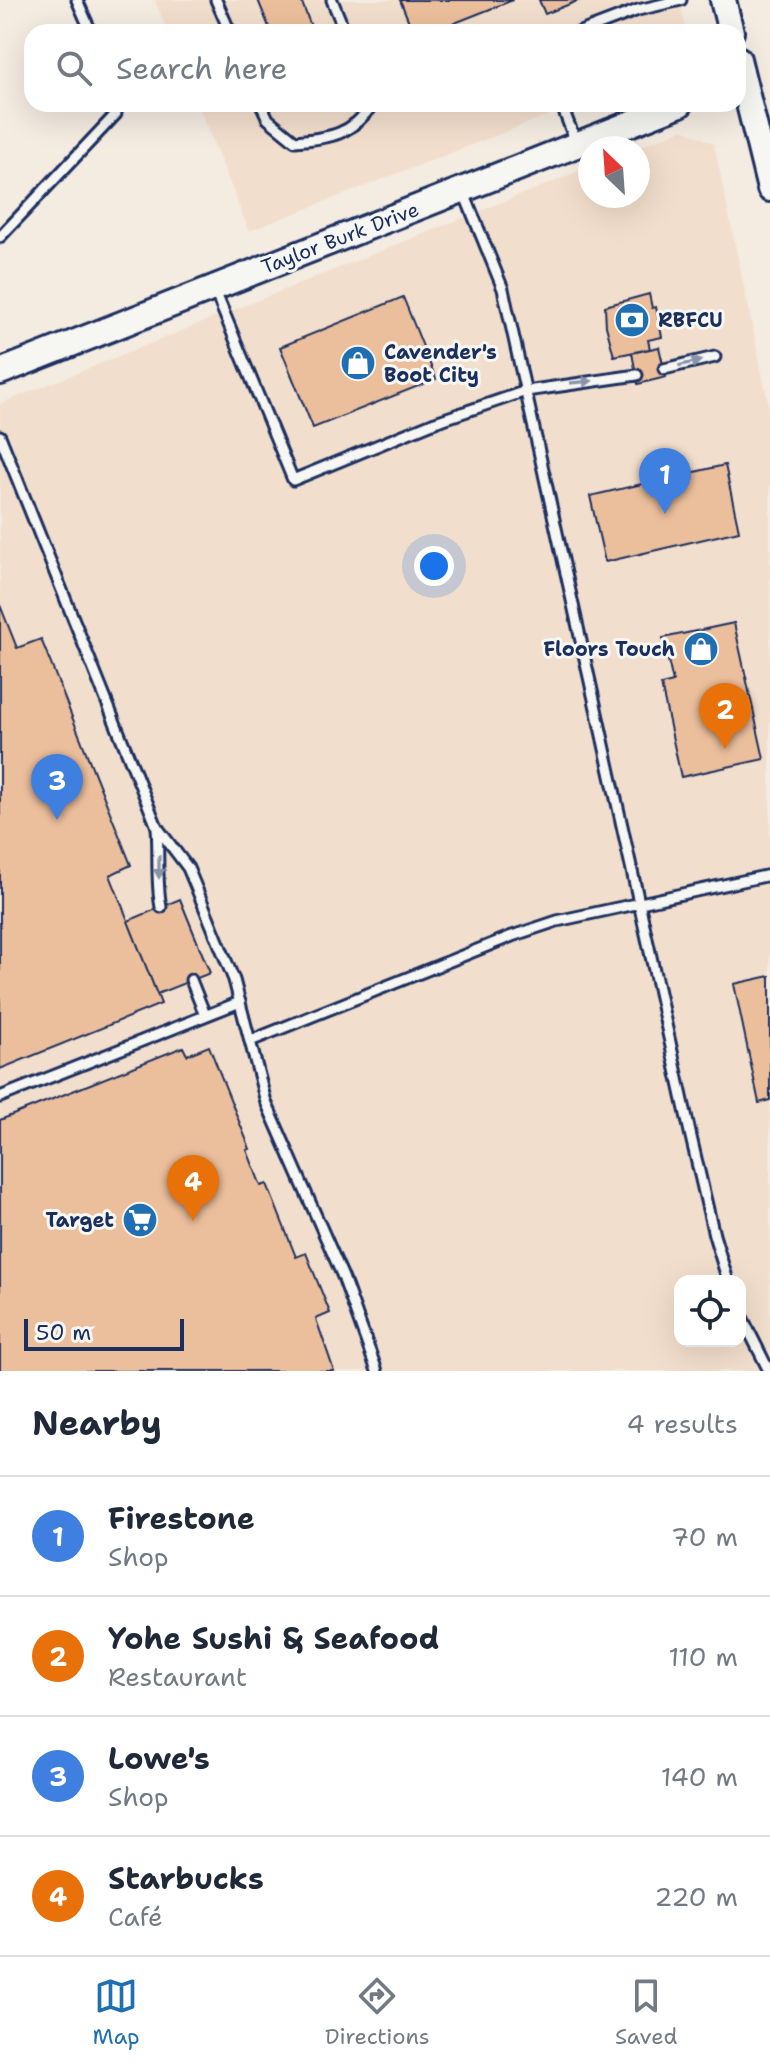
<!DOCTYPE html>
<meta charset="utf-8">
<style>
:root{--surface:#fff;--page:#f6f6f7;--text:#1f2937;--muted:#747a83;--line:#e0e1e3;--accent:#1f6fb2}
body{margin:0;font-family:"Shantell Sans",sans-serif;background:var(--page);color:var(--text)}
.controls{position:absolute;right:24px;bottom:24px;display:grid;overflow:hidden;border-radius:16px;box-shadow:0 8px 32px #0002}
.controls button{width:72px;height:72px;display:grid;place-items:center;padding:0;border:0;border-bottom:2px solid var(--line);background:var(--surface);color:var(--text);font:40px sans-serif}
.compass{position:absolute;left:578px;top:136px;width:72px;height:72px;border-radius:50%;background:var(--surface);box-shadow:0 8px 32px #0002;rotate:335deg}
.scale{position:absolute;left:24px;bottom:20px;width:160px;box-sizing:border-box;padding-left:8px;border:4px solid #1b2f5e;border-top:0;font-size:22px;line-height:28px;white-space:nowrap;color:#1b2f5e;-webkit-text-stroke:6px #f6f6f2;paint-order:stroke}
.you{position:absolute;left:434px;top:566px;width:28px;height:28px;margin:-20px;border:6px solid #fff;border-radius:50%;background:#1a73e8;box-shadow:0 0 0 12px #1a73e833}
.badge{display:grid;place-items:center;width:52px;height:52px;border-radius:50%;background:var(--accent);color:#fff;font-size:26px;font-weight:700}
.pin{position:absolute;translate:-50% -66px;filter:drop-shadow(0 2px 4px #0008)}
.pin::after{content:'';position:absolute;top:42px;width:28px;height:24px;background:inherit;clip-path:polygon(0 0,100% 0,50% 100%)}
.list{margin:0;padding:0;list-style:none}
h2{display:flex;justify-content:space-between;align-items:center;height:104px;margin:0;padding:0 32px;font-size:34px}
h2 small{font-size:26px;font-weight:400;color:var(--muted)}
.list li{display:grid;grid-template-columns:52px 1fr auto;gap:24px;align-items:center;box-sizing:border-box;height:120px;padding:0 32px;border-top:2px solid var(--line)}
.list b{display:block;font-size:30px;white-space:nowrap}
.list p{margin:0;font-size:26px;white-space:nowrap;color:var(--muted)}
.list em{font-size:26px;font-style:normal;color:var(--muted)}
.icon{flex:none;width:44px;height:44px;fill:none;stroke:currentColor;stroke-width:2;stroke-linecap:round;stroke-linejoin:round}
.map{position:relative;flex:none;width:770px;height:1371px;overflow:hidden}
.search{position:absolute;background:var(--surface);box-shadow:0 8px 32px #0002;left:24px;right:24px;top:24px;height:88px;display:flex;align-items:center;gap:20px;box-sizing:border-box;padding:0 28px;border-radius:24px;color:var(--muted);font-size:30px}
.sheet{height:584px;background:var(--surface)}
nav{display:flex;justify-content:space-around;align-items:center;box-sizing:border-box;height:112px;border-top:2px solid var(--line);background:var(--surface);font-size:22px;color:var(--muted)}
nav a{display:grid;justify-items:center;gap:4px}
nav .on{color:var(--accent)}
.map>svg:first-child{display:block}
.built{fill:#f2decc;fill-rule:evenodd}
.building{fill:#ecbf9c;stroke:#1b2f5e;stroke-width:2}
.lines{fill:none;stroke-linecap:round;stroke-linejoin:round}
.lane-casing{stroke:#1b2f5e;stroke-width:15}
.secondary-casing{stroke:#1b2f5e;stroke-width:30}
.lane{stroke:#f6f6f2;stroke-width:9}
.secondary{stroke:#f6f6f2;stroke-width:24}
.oneway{fill:#8892a8}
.labels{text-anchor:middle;stroke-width:6;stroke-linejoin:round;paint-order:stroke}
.street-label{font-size:20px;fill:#1b2f5e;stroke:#f6f6f2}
.poi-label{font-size:20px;font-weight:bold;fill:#1b2f5e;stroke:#f6f6f2;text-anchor:start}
</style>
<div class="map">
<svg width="770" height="1371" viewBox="0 0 770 1371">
<rect width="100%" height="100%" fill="#f4ebe1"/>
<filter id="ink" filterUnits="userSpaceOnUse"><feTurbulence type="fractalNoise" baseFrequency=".0125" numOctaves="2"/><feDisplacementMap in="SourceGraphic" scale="16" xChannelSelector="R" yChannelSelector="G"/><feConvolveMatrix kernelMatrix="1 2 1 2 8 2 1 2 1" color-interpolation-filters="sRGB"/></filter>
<g filter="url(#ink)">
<g class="built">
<polygon points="155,0 679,0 687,32 168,32"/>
<polygon points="198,104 577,104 249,231"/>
<path d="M683,129L714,144L770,411V1371H0V404L590,167V196H638L637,148ZM680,1281H740V1341H680Z"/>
</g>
<g class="building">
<polygon points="258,0 301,0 313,32 271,32"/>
<polygon points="400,0 513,0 432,32 413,32"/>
<polygon points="539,0 580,0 545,14"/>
<polygon points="649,294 652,308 656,307 662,337 648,340 650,349 614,356 606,326 605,306"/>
<polygon points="403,297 436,379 313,428 280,347"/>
<polygon points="659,347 666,377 638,384 632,353"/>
<polygon points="725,465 739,531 605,562 590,496"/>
<polygon points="0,605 17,648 41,639 131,865 110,875 161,1004 0,1069"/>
<polygon points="734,623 764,759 681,777 661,685 673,682 663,638"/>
<polygon points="180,899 210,973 157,994 128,921"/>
<polygon points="770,976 770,1100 759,1103 734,984"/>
<polygon points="209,1046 250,1149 247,1150 261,1186 267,1184 296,1257 306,1253 330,1313 316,1319 334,1371 0,1371 0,1120 183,1047 187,1055"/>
</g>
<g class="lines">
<defs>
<g id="lane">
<polyline points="77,0 91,32"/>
<polyline points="216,0 230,32"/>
<polyline points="332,0 345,32"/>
<polyline points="580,32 638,10 681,0"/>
<path d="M261,104L268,119L295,141C331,138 351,135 373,104"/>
<polyline points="561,104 576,142"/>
<polyline points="464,193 503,289 691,1137 714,1235 728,1281"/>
<polyline points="0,237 116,114 115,104"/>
<polyline points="215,291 293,480 435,422 526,391 637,375"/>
<polyline points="664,369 715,357"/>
<polyline points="0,436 157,827 188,868 205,909 234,980 266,1102 343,1277 377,1371"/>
<path d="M157,827C159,853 156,883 161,907"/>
<polyline points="191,980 205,1015"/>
<polyline points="250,1041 512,936 557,921 770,875"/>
<polyline points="0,1097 240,1002"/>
<polyline points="740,1313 769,1371"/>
</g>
<g id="secondary">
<polyline points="723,0 731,32"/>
<polyline points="738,59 770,189"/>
<polyline points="0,372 680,104"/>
</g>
</defs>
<use href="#lane" class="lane-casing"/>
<use href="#secondary" class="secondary-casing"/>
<use href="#lane" class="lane"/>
<use href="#secondary" class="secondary"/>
</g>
<defs><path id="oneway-solid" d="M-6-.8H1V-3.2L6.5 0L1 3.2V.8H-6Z" transform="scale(2)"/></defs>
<g class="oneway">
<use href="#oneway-solid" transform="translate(690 363) rotate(-13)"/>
<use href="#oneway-solid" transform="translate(581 382) rotate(-5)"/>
<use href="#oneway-solid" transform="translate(159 867) rotate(90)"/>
</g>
</g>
<defs>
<symbol id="bank-disc" viewBox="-11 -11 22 22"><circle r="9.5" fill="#1f6fb2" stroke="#f6f6f2"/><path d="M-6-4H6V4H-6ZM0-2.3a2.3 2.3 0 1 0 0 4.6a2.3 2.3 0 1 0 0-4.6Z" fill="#fff"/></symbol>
<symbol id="shop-disc" viewBox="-11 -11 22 22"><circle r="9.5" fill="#1f6fb2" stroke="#f6f6f2"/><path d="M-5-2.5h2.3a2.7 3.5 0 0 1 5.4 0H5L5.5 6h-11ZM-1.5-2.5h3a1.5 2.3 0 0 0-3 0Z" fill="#fff"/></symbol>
<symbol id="supermarket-disc" viewBox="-11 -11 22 22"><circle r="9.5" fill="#1f6fb2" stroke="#f6f6f2"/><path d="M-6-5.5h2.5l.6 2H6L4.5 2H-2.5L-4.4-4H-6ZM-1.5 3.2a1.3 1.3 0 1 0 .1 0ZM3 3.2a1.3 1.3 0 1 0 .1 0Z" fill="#fff"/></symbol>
</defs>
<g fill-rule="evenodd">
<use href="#bank-disc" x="612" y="300" width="40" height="40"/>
<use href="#shop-disc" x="338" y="343" width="40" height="40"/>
<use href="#shop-disc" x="681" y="629" width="40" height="40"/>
<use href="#supermarket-disc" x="120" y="1200" width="40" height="40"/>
</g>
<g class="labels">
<g class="street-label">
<text transform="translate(340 238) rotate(-21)" y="7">Taylor Burk Drive</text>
</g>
<g class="poi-label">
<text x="658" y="327">RBFCU</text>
<text x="384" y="359">Cavender's<tspan x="384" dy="23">Boot City</tspan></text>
<text x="675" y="656" text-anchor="end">Floors Touch</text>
<text x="114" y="1227" text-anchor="end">Target</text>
</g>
</g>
</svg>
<div class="controls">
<button><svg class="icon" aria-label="locate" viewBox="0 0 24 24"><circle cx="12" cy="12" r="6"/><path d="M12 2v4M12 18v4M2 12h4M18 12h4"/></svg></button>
</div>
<svg class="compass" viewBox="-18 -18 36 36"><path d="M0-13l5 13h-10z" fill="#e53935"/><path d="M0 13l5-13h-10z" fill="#747a83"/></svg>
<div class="scale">50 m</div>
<div class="you"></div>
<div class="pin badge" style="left:665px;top:514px;background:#3f7fe0">1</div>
<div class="pin badge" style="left:725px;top:749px;background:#e8710a">2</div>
<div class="pin badge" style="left:57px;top:820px;background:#3f7fe0">3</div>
<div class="pin badge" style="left:193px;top:1221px;background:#e8710a">4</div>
<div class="search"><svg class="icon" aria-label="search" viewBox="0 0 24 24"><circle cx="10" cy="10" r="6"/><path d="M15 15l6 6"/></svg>Search here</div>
</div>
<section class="sheet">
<h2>Nearby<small>4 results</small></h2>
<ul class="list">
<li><span class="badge" style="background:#3f7fe0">1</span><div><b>Firestone</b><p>Shop</p></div><em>70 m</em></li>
<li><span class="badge" style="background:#e8710a">2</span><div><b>Yohe Sushi &amp; Seafood</b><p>Restaurant</p></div><em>110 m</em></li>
<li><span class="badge" style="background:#3f7fe0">3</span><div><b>Lowe's</b><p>Shop</p></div><em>140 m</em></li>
<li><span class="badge" style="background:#e8710a">4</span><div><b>Starbucks</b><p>Café</p></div><em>220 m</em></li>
</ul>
</section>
<nav>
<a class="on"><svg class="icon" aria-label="map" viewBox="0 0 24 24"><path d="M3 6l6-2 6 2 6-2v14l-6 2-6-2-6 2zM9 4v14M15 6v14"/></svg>Map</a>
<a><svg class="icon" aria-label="directions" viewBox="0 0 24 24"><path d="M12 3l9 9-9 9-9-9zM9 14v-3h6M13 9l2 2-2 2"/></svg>Directions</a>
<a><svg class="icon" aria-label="saved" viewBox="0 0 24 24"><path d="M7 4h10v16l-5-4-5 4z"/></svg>Saved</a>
</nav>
